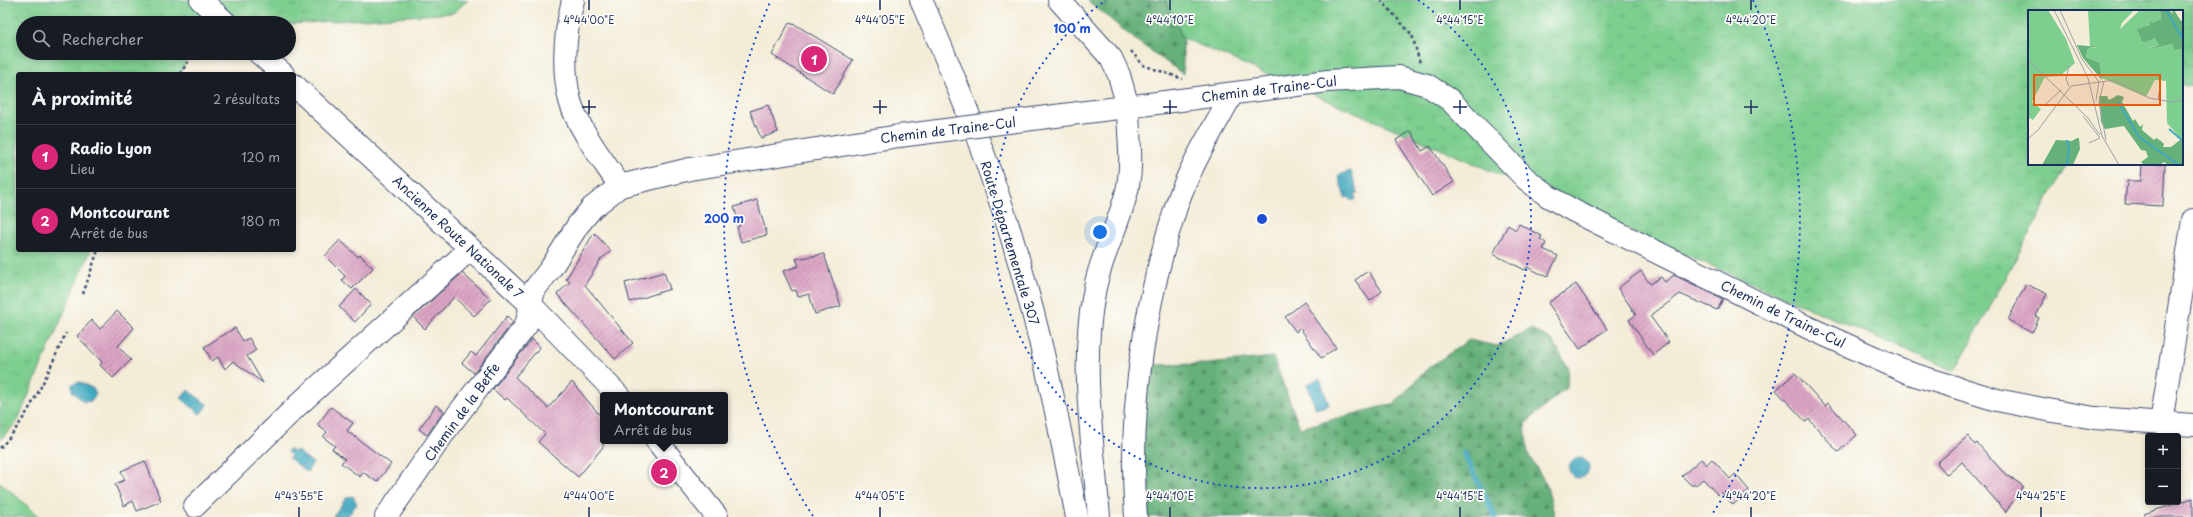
<!DOCTYPE html>
<html lang="fr">
<meta charset="utf-8">
<style>
:root{--surface:#171b24;--page:#242831;--text:#f1f3f6;--muted:#9ea1a6;--line:#363941;--accent:#db2777}
body{margin:0;font-family:"Playpen Sans",sans-serif;background:var(--page);color:var(--text)}
.controls{position:absolute;right:12px;bottom:12px;display:grid;overflow:hidden;border-radius:4px;box-shadow:0 2px 6px #0003}
.controls button{width:36px;height:36px;display:grid;place-items:center;padding:0;border:0;border-bottom:1px solid var(--line);background:var(--surface);color:var(--text);font:20px sans-serif}
.you{position:absolute;left:1100px;top:232px;width:14px;height:14px;margin:-10px;border:3px solid #fff;border-radius:50%;background:#1a73e8;box-shadow:0 0 0 6px #1a73e833}
.badge{display:grid;place-items:center;width:26px;height:26px;border-radius:50%;background:var(--accent);color:#fff;font-size:13px;font-weight:700}
.pin{position:absolute;translate:-50% -50%;border:2px solid #fff;box-shadow:0 1px 4px #0006}
.popup{position:absolute;left:600px;top:392px;width:128px;height:52px;box-sizing:border-box;display:grid;place-content:center;border-radius:4px;background:var(--surface);filter:drop-shadow(0 1px 3px #0005);font-size:13px;white-space:nowrap;color:var(--muted)}
.popup b{font-size:15px;color:var(--text)}
.popup::after{content:'';position:absolute;left:50%;top:100%;margin-left:-8px;border:8px solid transparent;border-top-color:var(--surface)}
.list{margin:0;padding:0;list-style:none}
h2{display:flex;justify-content:space-between;align-items:center;height:52px;margin:0;padding:0 16px;font-size:17px}
h2 small{font-size:13px;font-weight:400;color:var(--muted)}
.list li{display:grid;grid-template-columns:26px 1fr auto;gap:12px;align-items:center;box-sizing:border-box;height:64px;padding:0 16px;border-top:1px solid var(--line)}
.list b{display:block;font-size:15px;white-space:nowrap}
.list p{margin:0;font-size:13px;white-space:nowrap;color:var(--muted)}
.list em{font-size:13px;font-style:normal;color:var(--muted)}
.icon{flex:none;width:22px;height:22px;fill:none;stroke:currentColor;stroke-width:2;stroke-linecap:round;stroke-linejoin:round}
.map{position:relative;flex:none;width:2193px;height:517px;overflow:hidden}
.search{position:absolute;background:var(--surface);box-shadow:0 2px 6px #0003;left:16px;top:16px;width:280px;height:44px;display:flex;align-items:center;gap:10px;box-sizing:border-box;padding:0 14px;border-radius:22px;color:var(--muted);font-size:15px}
.panel{position:absolute;background:var(--surface);box-shadow:0 2px 6px #0003;left:16px;top:72px;width:280px;height:180px;border-radius:4px}
.map>svg:first-child{display:block}
.grass{fill:url(#grass-tufts);stroke:#4c7e76}
.forest{fill:url(#forest-firs);stroke:#40706c}
.water{fill:url(#water-ripples);stroke:#2d6c8e}
.lines{fill:none;stroke-linecap:round;stroke-linejoin:round}
.stream{stroke:#3fa9bf;stroke-width:5.5}
.building{fill:url(#building-hatch)}
.minor-casing{stroke:#3b4b70;stroke-width:24}
.major-casing{stroke:#3b4b70;stroke-width:24}
.path{stroke:#3b4b70;stroke-width:2.5;stroke-dasharray:3 3;stroke-linecap:butt}
.minor{stroke:#fff;stroke-width:22}
.major{stroke:#fff;stroke-width:22}
.minor-bridge-casing{stroke:#3b4b70;stroke-width:24;stroke-linecap:butt}
.minor-bridge{stroke:#fff;stroke-width:22}
.ticks{fill:none;stroke:#1b2f5e;stroke-width:1.5}
.ring{fill:none;stroke:#1d4ed8;stroke-width:2;stroke-dasharray:2 4}
.labels{text-anchor:middle;stroke-width:3.5;stroke-linejoin:round;paint-order:stroke}
.street-label{font-size:13px;fill:#1b2f5e;stroke:#fdfcf7}
.inset-river{fill:none;stroke:#3fa9bf;stroke-width:2}
.inset-road{fill:none;stroke:#9da0a7;stroke-width:1}
.view{fill:#e8590c;fill-opacity:0.15;stroke:#e8590c;stroke-width:2}
.inset-edge{fill:none;stroke:#1b2f5e;stroke-width:2}
.ticks-label{font-size:10px;text-anchor:middle;fill:#1b2f5e;stroke:#fdfcf7;stroke-width:3.5;stroke-linejoin:round;paint-order:stroke}
.centre{fill:#1d4ed8;stroke:#fdfcf7;stroke-width:2}
.ring-label{font-size:12px;text-anchor:middle;font-weight:bold;fill:#1d4ed8;stroke:#fdfcf7;stroke-width:3.5;stroke-linejoin:round;paint-order:stroke}
</style>
<div class="map">
<svg width="2193" height="517" viewBox="0 0 2193 517">
<defs>
<pattern id="grass-tufts" width="24" height="20" patternUnits="userSpaceOnUse"><rect width="24" height="20" fill="#7dce8f"/><path d="M3 7l-1-3M5 7V3M7 7l1-3M15 17l-1-3M17 17v-4M19 17l1-3" fill="none" stroke="#6bb17e"/></pattern>
<pattern id="forest-firs" width="22" height="20" patternUnits="userSpaceOnUse"><rect width="22" height="20" fill="#66b17a"/><path d="M5 1l3.5 6h-7zM16 11l3.5 6h-7z" fill="#539067"/></pattern>
<pattern id="water-ripples" width="26" height="14" patternUnits="userSpaceOnUse"><rect width="26" height="14" fill="#3fa9bf"/><path d="M2 4q2-2 4 0t4 0M15 11q2-2 4 0t4 0" fill="none" stroke="#348a9e"/></pattern>
<pattern id="building-hatch" width="6" height="6" patternUnits="userSpaceOnUse"><rect width="6" height="6" fill="#dca4c4"/><path d="M-1 1l2-2M0 6l6-6M5 7l2-2" fill="none" stroke="#b286a2"/></pattern>
</defs>
<rect width="100%" height="100%" fill="#fdfcf7"/>
<filter id="ink" filterUnits="userSpaceOnUse"><feTurbulence type="fractalNoise" baseFrequency=".025" numOctaves="2"/><feDisplacementMap in="SourceGraphic" scale="8" xChannelSelector="R" yChannelSelector="G"/><feConvolveMatrix kernelMatrix="1 2 1 2 8 2 1 2 1" color-interpolation-filters="sRGB"/></filter>
<filter id="wash" filterUnits="userSpaceOnUse"><feTurbulence type="fractalNoise" baseFrequency=".012" numOctaves="4" result="noise"/><feDisplacementMap in="SourceGraphic" scale="16" xChannelSelector="R" yChannelSelector="G"/><feGaussianBlur stdDeviation="0.9" result="paint"/><feColorMatrix in="noise" values="0 0 0 0 0 0 0 0 0 0 0 0 0 0 0 0 0 1.4 0 .05"/><feComposite in="paint" operator="in"/></filter>
<g filter="url(#wash)">
<rect width="100%" height="100%" fill="#f3ecd7"/>
<g class="grass">
<polygon points="0,0 468,0 453,13 289,24 23,23 23,53 190,53 180,74 18,74 18,250 91,250 17,422 0,440"/>
<polygon points="1165,0 2193,0 2193,87 2182,85 2182,11 2029,11 2029,164 2067,164 1955,371 1183,38"/>
<polygon points="0,482 40,517 0,517"/>
</g>
<g class="forest">
<polygon points="1087,0 1165,0 1183,38 1183,74 1138,42"/>
<polygon points="1531,329 1552,340 1568,367 1567,387 1525,424 1528,454 1546,483 1555,517 1136,517 1141,365 1208,364 1273,357 1300,428 1395,403 1428,368 1469,340 1497,346"/>
</g>
<g class="water">
<polygon points="1351,171 1358,194 1355,195 1356,199 1353,201 1348,197 1345,198 1338,175"/>
<polygon points="1320,379 1329,405 1316,409 1307,384"/>
<polygon points="80,382 94,389 96,394 92,401 84,402 72,391 72,384"/>
<polygon points="188,390 208,405 200,414 181,398"/>
<polygon points="289,449 294,453 296,450 313,463 307,472 289,458 291,456 287,452"/>
<circle cx="1579" cy="468" r="10"/>
<polygon points="353,496 357,504 347,517 333,516 347,497"/>
</g>
<g class="lines">
<polyline class="stream" points="1464,453 1495,517"/>
</g>
<g id="blocks">
<g class="building">
<polygon points="789,23 796,25 853,60 833,94 772,55"/>
<polygon points="768,105 778,132 761,138 750,111"/>
<polygon points="1411,131 1422,151 1430,146 1454,182 1432,196 1396,140"/>
<polygon points="2142,164 2165,164 2163,206 2125,204 2127,181 2141,181"/>
<polygon points="757,200 767,235 741,242 737,227 740,226 734,207"/>
<polygon points="1519,224 1542,236 1540,239 1546,243 1543,249 1558,256 1547,277 1527,267 1525,270 1493,254 1508,225 1516,230"/>
<polygon points="594,233 611,251 601,259 585,285 633,343 615,359 557,294 570,282 566,279"/>
<polygon points="340,240 358,257 360,255 373,268 352,289 342,280 345,276 325,256"/>
<polygon points="824,254 841,306 815,314 809,294 798,297 796,290 792,291 783,271 799,266 796,259"/>
<polygon points="1368,271 1382,291 1370,301 1355,280"/>
<polygon points="1641,271 1650,284 1661,277 1665,282 1674,275 1723,299 1717,310 1680,294 1650,316 1669,342 1653,355 1629,320 1636,315 1618,288"/>
<polygon points="664,272 670,289 630,302 625,283"/>
<polygon points="462,273 491,299 474,316 454,297 425,329 413,317"/>
<polygon points="1576,284 1607,329 1580,349 1548,303"/>
<polygon points="2026,284 2047,294 2036,316 2039,318 2032,333 2008,320"/>
<polygon points="356,289 371,304 355,322 339,307"/>
<polygon points="1304,302 1336,348 1321,358 1300,328 1296,332 1285,317"/>
<polygon points="117,311 134,328 118,346 131,360 113,378 100,365 102,362 77,336 92,320 100,329"/>
<polygon points="507,316 513,322 474,373 462,363 471,352 476,356"/>
<polygon points="235,328 243,341 249,338 256,350 247,356 263,383 233,361 225,369 218,357 212,361 204,347"/>
<polygon points="532,339 540,347 515,377 548,408 572,382 603,419 603,447 578,477 538,442 545,434 507,398 505,400 493,389"/>
<polygon points="1795,373 1825,406 1828,403 1857,435 1838,452 1809,419 1806,422 1776,390"/>
<polygon points="436,405 444,411 427,435 419,429"/>
<polygon points="331,407 353,423 347,431 391,464 377,482 363,472 360,477 341,463 345,459 332,449 335,446 323,437 327,432 317,425"/>
<polygon points="1968,436 1975,445 1977,443 2003,472 2023,486 2006,512 1962,462 1947,475 1937,463"/>
<polygon points="1701,459 1706,465 1712,459 1730,479 1735,474 1749,490 1733,505 1721,492 1718,495 1703,479 1696,485 1691,485 1682,476"/>
<polygon points="145,461 161,501 137,511 133,501 124,506 115,484 125,480 121,471"/>
<polygon points="2193,498 2193,517 2144,517 2144,514"/>
</g>
</g>
</g>
<g filter="url(#ink)">
<use href="#blocks" fill-opacity="0" stroke="#3b4b70" stroke-width="1"/>
<g class="lines">
<defs>
<g id="minor">
<polyline points="201,0 226,23"/>
<path d="M573,0C565,32 562,68 570,101C578,128 604,162 620,186"/>
<polyline points="1059,0 1111,58 1119,75 1128,107"/>
<polyline points="259,53 283,74"/>
<polyline points="294,85 530,304 618,395"/>
<polyline points="1024,120 1328,81 1399,77 1427,85 1450,100 1526,179 1548,196 1574,211 1807,327 1909,373 1997,400 2053,411 2095,418 2193,425"/>
<polyline points="2161,423 2193,220"/>
<polyline points="657,441 717,517"/>
<polyline points="195,506 298,405 470,249"/>
<polyline points="386,517 448,427 526,326 534,290 551,268 578,225 592,208 620,186 690,169 899,136"/>
<path d="M1136,517C1128,412 1144,304 1177,204C1190,166 1213,129 1232,94"/>
</g>
<g id="major">
<path d="M921,0C962,93 1000,189 1026,287C1047,362 1062,440 1077,517"/>
<path d="M1099,517C1093,443 1080,366 1094,293C1100,256 1121,222 1128,186C1133,159 1128,134 1128,107"/>
</g>
</defs>
<use href="#minor" class="minor-casing"/>
<use href="#major" class="major-casing"/>
<g class="path">
<polyline points="1381,0 1412,35 1420,63"/>
<polyline points="1131,51 1143,65 1183,79"/>
<polyline points="180,74 194,53"/>
<polyline points="83,294 98,250"/>
<path d="M0,448C31,415 47,374 66,333"/>
</g>
<use href="#minor" class="minor"/>
<use href="#major" class="major"/>
<defs>
<polyline id="minor-bridge" points="899,136 1024,120"/>
</defs>
<use href="#minor-bridge" class="minor-bridge-casing"/>
<use href="#minor-bridge" class="minor-bridge"/>
</g>
</g>
<path class="ticks" d="M589,0V10M880,0V10M1170,0V10M1460,0V10M1751,0V10M589,100V114M880,100V114M1170,100V114M1460,100V114M1751,100V114M582,107H596M873,107H887M1163,107H1177M1453,107H1467M1744,107H1758M299,507V517M589,507V517M880,507V517M1170,507V517M1460,507V517M1751,507V517M2041,507V517"/>
<g class="ring">
<path d="M1418 0A269 269 0 1 1 1106 0"/>
<path d="M813 516A538 538 0 0 1 771 0M1753 0A538 538 0 0 1 1711 516"/>
</g>
<g class="labels">
<g class="street-label">
<text transform="translate(1269 89) rotate(-7)" y="5">Chemin de Traine-Cul</text>
<text transform="translate(948 130) rotate(-7)" y="5">Chemin de Traine-Cul</text>
<text transform="translate(458 237) rotate(43)" y="5">Ancienne Route Nationale 7</text>
<text transform="translate(1010 243) rotate(73)" y="5">Route Départementale 307</text>
<text transform="translate(1783 314) rotate(26)" y="5">Chemin de Traine-Cul</text>
<text transform="translate(462 412) rotate(-54)" y="5">Chemin de la Beffe</text>
</g>
</g>
<g transform="translate(2028 10)">
<rect width="155" height="155" fill="#f3ecd7"/>
<path d="M0,0H20L38,29L47,53L32,66L17,67L4,92L13,99L5,110L2,108L0,110ZM60,0H106L94,13L92,19L112,0H132L133,9L124,13L120,9L122,15L109,19L119,32L127,28L129,30L131,35L120,38L144,34L149,40L155,38V131L139,113L138,71L127,70L118,87L74,68L72,53L58,47L60,38H71L62,36Z" fill="#7dce8f"/>
<path d="M132,0H141L145,4L144,0H146L153,11L155,10L154,39L147,40L144,34L120,39L131,35L127,28L119,32L114,31L109,19L122,15L120,9L124,13L133,9ZM49,35L71,37L60,38L58,47L72,53L74,70L55,48ZM90,85L96,87L94,92L105,111L107,109L112,117L115,114L114,120L126,130L128,128L133,131L136,134L135,137H143L152,130L155,131V155H140L136,152L132,155L115,154L113,152L120,147L118,141L113,140L96,116L77,119L73,112L71,86H79L81,90ZM49,128H51L52,139L45,155H14L28,130L44,131Z" fill="#66b17a"/>
<path class="inset-river" d="M138,0L155,29M90,92L111,127L151,155M141,119L155,131M39,130L41,139L39,155"/>
<path class="inset-road" d="M26,0L60,68L74,126L91,155M32,0L54,49L71,72M0,50L60,108M76,71L71,92L78,130M41,76L38,69L41,56M68,90L71,72M130,90L132,76M17,95L33,80M55,106L72,128L61,133M60,108L72,125M0,129L10,120L43,76L86,70L121,88L144,92L155,90"/>
<path class="view" d="M6,65H132V95H6Z"/>
<rect width="155" height="155" class="inset-edge"/>
</g>
<g class="ticks-label">
<text x="589" y="24">4°44'00"E</text>
<text x="880" y="24">4°44'05"E</text>
<text x="1170" y="24">4°44'10"E</text>
<text x="1460" y="24">4°44'15"E</text>
<text x="1751" y="24">4°44'20"E</text>
<text x="299" y="500">4°43'55"E</text>
<text x="589" y="500">4°44'00"E</text>
<text x="880" y="500">4°44'05"E</text>
<text x="1170" y="500">4°44'10"E</text>
<text x="1460" y="500">4°44'15"E</text>
<text x="1751" y="500">4°44'20"E</text>
<text x="2041" y="500">4°44'25"E</text>
</g>
<circle cx="1262" cy="219" r="6" class="centre"/>
<g class="ring-label">
<text x="1072" y="33">100 m</text>
<text x="724" y="223">200 m</text>
</g>
</svg>
<div class="controls">
<button>+</button>
<button>−</button>
</div>
<div class="you"></div>
<div class="pin badge" style="left:814px;top:59px">1</div>
<div class="pin badge" style="left:664px;top:472px">2</div>
<div class="popup"><b>Montcourant</b>Arrêt de bus</div>
<div class="search"><svg class="icon" aria-label="search" viewBox="0 0 24 24"><circle cx="10" cy="10" r="6"/><path d="M15 15l6 6"/></svg>Rechercher</div>
<section class="panel">
<h2>À proximité<small>2 résultats</small></h2>
<ul class="list">
<li><span class="badge">1</span><div><b>Radio Lyon</b><p>Lieu</p></div><em>120 m</em></li>
<li><span class="badge">2</span><div><b>Montcourant</b><p>Arrêt de bus</p></div><em>180 m</em></li>
</ul>
</section>
</div>
